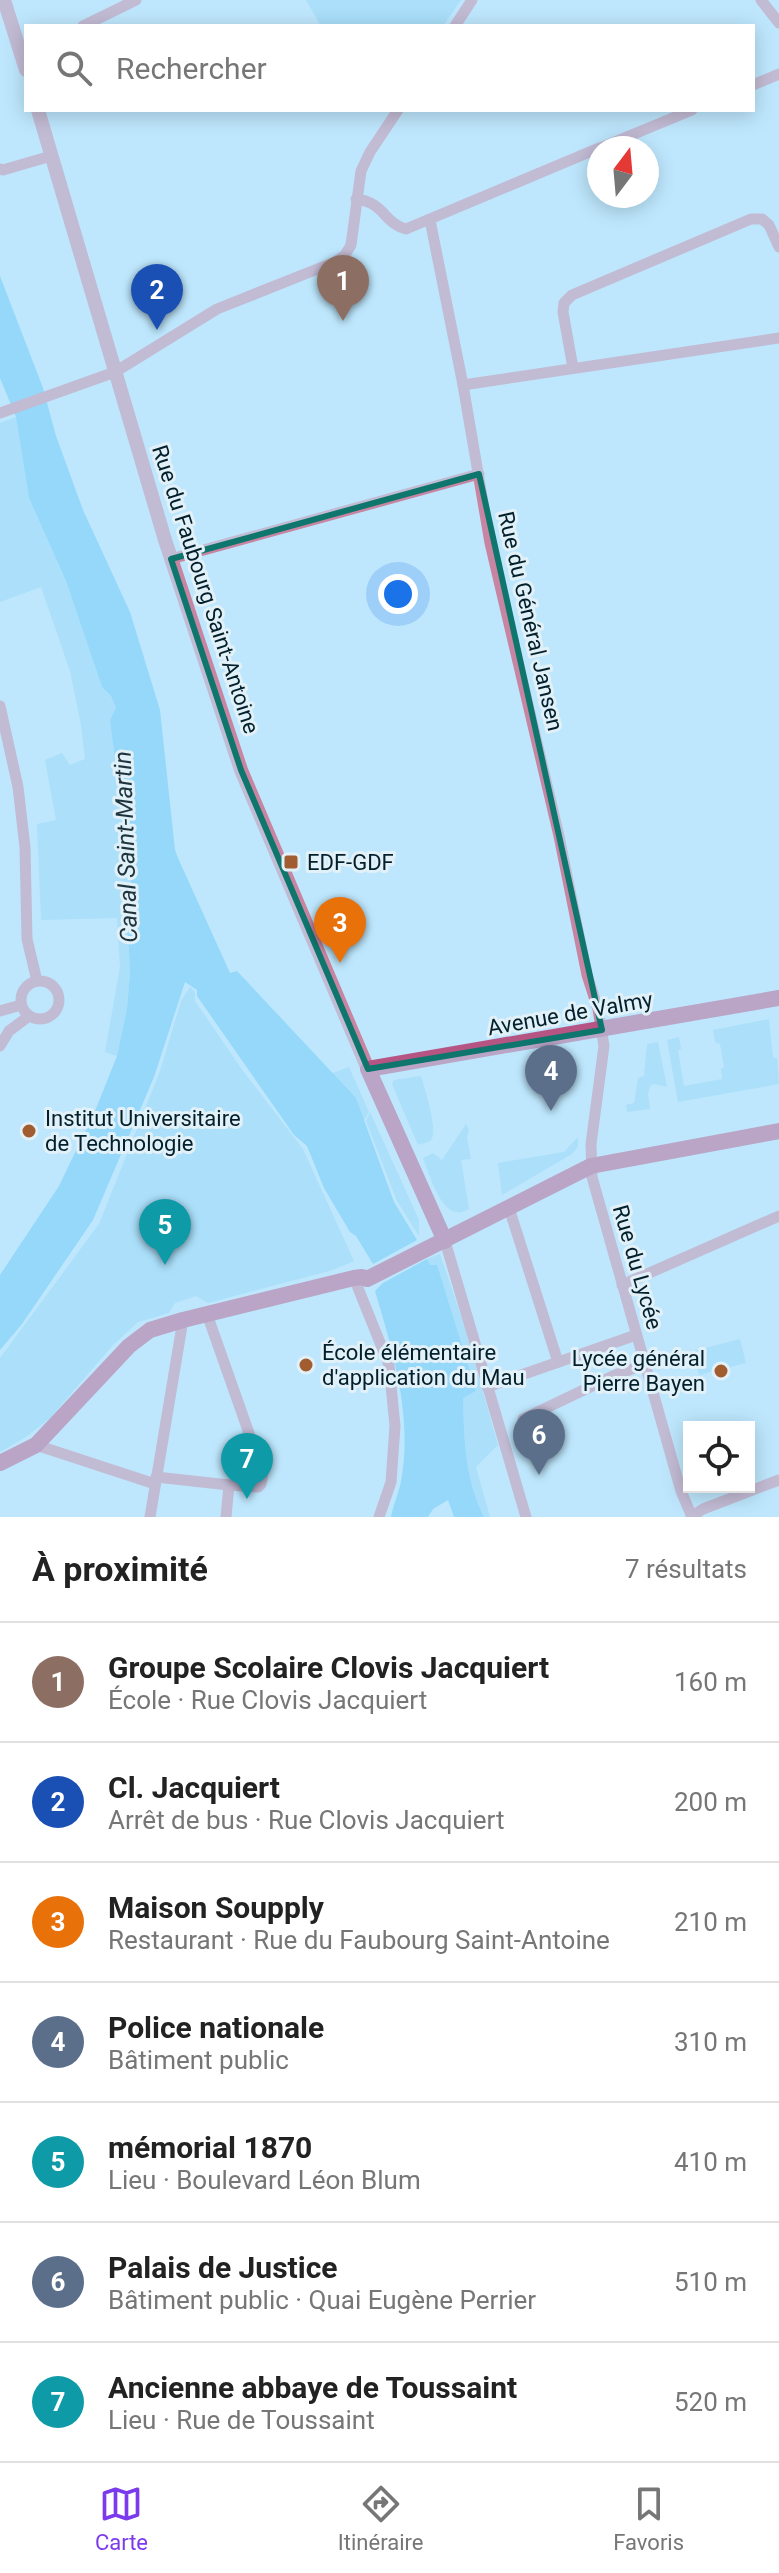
<!DOCTYPE html>
<html lang="fr">
<meta charset="utf-8">
<style>
:root{--surface:#fff;--page:#f2f2f2;--text:#222;--muted:#767676;--line:#e0e0e0;--accent:#7c3aed}
body{margin:0;font-family:Roboto,sans-serif;background:var(--page);color:var(--text)}
.controls{position:absolute;right:24px;bottom:24px;display:grid;overflow:hidden;border-radius:0px;box-shadow:0 4px 20px #0003}
.controls button{width:72px;height:72px;display:grid;place-items:center;padding:0;border:0;border-bottom:2px solid var(--line);background:var(--surface);color:var(--text);font:40px sans-serif}
.compass{position:absolute;left:587px;top:136px;width:72px;height:72px;border-radius:50%;background:var(--surface);box-shadow:0 4px 20px #0003;rotate:16deg}
.you{position:absolute;left:398px;top:594px;width:28px;height:28px;margin:-20px;border:6px solid #fff;border-radius:50%;background:#1a73e8;box-shadow:0 0 0 12px #1a73e833}
.badge{display:grid;place-items:center;width:52px;height:52px;border-radius:50%;background:var(--accent);color:#fff;font-size:26px;font-weight:700}
.pin{position:absolute;translate:-50% -66px;filter:drop-shadow(0 2px 4px #0008)}
.pin::after{content:'';position:absolute;top:42px;width:28px;height:24px;background:inherit;clip-path:polygon(0 0,100% 0,50% 100%)}
.list{margin:0;padding:0;list-style:none}
h2{display:flex;justify-content:space-between;align-items:center;height:104px;margin:0;padding:0 32px;font-size:34px}
h2 small{font-size:26px;font-weight:400;color:var(--muted)}
.list li{display:grid;grid-template-columns:52px 1fr auto;gap:24px;align-items:center;box-sizing:border-box;height:120px;padding:0 32px;border-top:2px solid var(--line)}
.list b{display:block;font-size:30px;white-space:nowrap}
.list p{margin:0;font-size:26px;white-space:nowrap;color:var(--muted)}
.list em{font-size:26px;font-style:normal;color:var(--muted)}
.icon{flex:none;width:44px;height:44px;fill:none;stroke:currentColor;stroke-width:2;stroke-linecap:round;stroke-linejoin:round}
.map{position:relative;flex:none;width:779px;height:1517px;overflow:hidden}
.search{position:absolute;background:var(--surface);box-shadow:0 4px 20px #0003;left:24px;right:24px;top:24px;height:88px;display:flex;align-items:center;gap:20px;box-sizing:border-box;padding:0 28px;border-radius:0px;color:var(--muted);font-size:30px}
.sheet{height:944px;background:var(--surface)}
nav{display:flex;justify-content:space-around;align-items:center;box-sizing:border-box;height:112px;border-top:2px solid var(--line);background:var(--surface);font-size:22px;color:var(--muted)}
nav a{display:grid;justify-items:center;gap:4px}
nav .on{color:var(--accent)}
.map>svg:first-child{display:block}
.green{fill:#95d5f7}
.water{fill:#64c5f4}
.lines{fill:none;stroke-linecap:round;stroke-linejoin:round}
.minor{stroke:#c885a2;stroke-width:11}
.tertiary{stroke:#c885a2;stroke-width:14}
.secondary{stroke:#b65584;stroke-width:16}
.marked{fill:none;stroke:#0f766e;stroke-width:6;stroke-linejoin:round}
.poi-dot{fill:#a15c2f;stroke:#e2f0f7;stroke-width:3}
.labels{text-anchor:middle;stroke-width:6;stroke-linejoin:round;paint-order:stroke}
.street-label{font-size:22px;fill:#021f2c;stroke:#e2f0f7}
.poi-label{font-size:22px;fill:#021f2c;stroke:#e2f0f7;text-anchor:start}
.water-label{font-size:24px;font-style:italic;fill:#1d333e;stroke:#e2f0f7}
</style>
<div class="map">
<svg width="779" height="1517" viewBox="0 0 779 1517">
<rect width="100%" height="100%" fill="#bee7fd"/>
<g class="green">
<polygon points="306,0 461,0 443,26 321,26"/>
<polygon points="16,417 29,498 66,581 102,687 111,696 116,709 110,720 124,833 131,869 128,933 130,973 127,1009 117,1056 105,1052 120,967 117,918 41,920 37,824 56,820 45,760 62,753 70,765 85,759 81,725 70,671 41,587 0,602 0,423"/>
<polygon points="190,987 195,992 195,1001 243,1071 303,1149 354,1261 333,1270 208,1303 196,1296 175,1303 169,1313 138,1322 113,1345 50,1418 26,1437 0,1452 0,1358 99,1224 160,1071 181,1001"/>
<polygon points="769,1019 773,1058 777,1058 779,1084 678,1102 667,1040 679,1037 681,1049 678,1050 684,1086 722,1079 721,1069 724,1067 720,1044 715,1042 713,1030"/>
<polygon points="658,1042 667,1087 654,1084 650,1086 648,1094 650,1109 627,1112 626,1105 634,1103 638,1078 644,1076 647,1044"/>
<polygon points="349,1067 369,1112 354,1136 325,1076"/>
<path d="M421,1076C424,1087 439,1132 431,1140C428,1143 423,1143 418,1145L392,1084L394,1080Z"/>
<polygon points="370,1112 419,1220 419,1236 397,1201 366,1121"/>
<path d="M466,1124L469,1130L467,1138L471,1159L461,1160L469,1209C443,1226 430,1175 423,1158L433,1153L442,1160Z"/>
<polygon points="578,1137 578,1147 572,1154 502,1195 498,1163 564,1152"/>
<path d="M440,1254L462,1319L498,1445L476,1467L490,1517H484C465,1479 464,1440 463,1398L476,1391L427,1259Z"/>
<polygon points="740,1339 746,1363 699,1375 693,1351"/>
</g>
<g class="water">
<polygon points="0,276 43,388 56,436 83,510 130,612 160,710 175,850 178,858 230,973 237,971 356,1098 394,1202 417,1240 373,1264 356,1236 350,1232 324,1188 307,1146 294,1135 197,996 197,990 185,982 154,1077 93,1220 22,1324 0,1350 0,1275 59,1186 95,1111 117,1056 127,1009 130,973 128,933 131,869 124,833 110,720 116,708 111,696 102,687 66,581 29,498 16,417 0,378"/>
<path d="M427,1259L430,1265H437L476,1391L463,1398C464,1440 465,1479 484,1517H454L448,1500L433,1509L428,1517H391C393,1505 399,1493 401,1481C413,1416 393,1352 375,1291L383,1283Z"/>
</g>
<g class="lines">
<g class="minor">
<polyline points="761,0 779,23"/>
<polyline points="83,26 136,0"/>
<polyline points="455,26 472,0"/>
<polyline points="753,85 779,74"/>
<polyline points="600,148 692,110"/>
<polyline points="0,169 3,170 51,156"/>
<path d="M356,199C386,203 383,223 406,229L599,148"/>
<polyline points="430,220 463,385 490,543 559,836 587,975 598,1009 604,1046 591,1144 592,1177 681,1491 692,1517"/>
<polyline points="573,368 563,312 564,303 572,295 751,219 762,219 769,225 779,247"/>
<polyline points="463,385 779,338"/>
<polyline points="0,413 115,372 217,309 335,262 345,255 351,245 361,171 370,152 398,110"/>
<polyline points="171,559 479,474"/>
<polyline points="0,706 18,787 25,847 27,939 37,981"/>
<circle cx="40" cy="1000" r="19"/>
<polyline points="0,1011 21,1005"/>
<polyline points="0,1046 9,1031 29,1016"/>
<polyline points="509,1208 558,1362"/>
<polyline points="445,1241 526,1517"/>
<polyline points="354,1278 389,1365 395,1426 391,1482 379,1517"/>
<polyline points="622,1285 779,1216"/>
<polyline points="207,1314 263,1473 261,1484 258,1487 229,1485 226,1517"/>
<polyline points="487,1387 636,1335"/>
<polyline points="523,1419 613,1376 645,1364"/>
<polyline points="36,1445 155,1484"/>
<polyline points="156,1477 229,1485"/>
<polyline points="150,1517 183,1320"/>
<polyline points="691,1517 703,1509 779,1480"/>
</g>
<g class="tertiary">
<polyline points="4,0 26,70"/>
<polyline points="38,110 165,540 241,770 368,1069"/>
</g>
<g class="secondary">
<polyline points="445,1241 368,1069 779,998"/>
<polyline points="0,1463 36,1445 129,1346 150,1330 183,1320 354,1278 362,1277 367,1279 591,1166 779,1131"/>
</g>
</g>
<path d="M0 0H779V1517H0ZM479,474L602,1030L368,1069L241,770L171,559Z" fill="#bee7fd" fill-opacity=".55" fill-rule="evenodd"/>
<path class="marked" d="M479,474L602,1030L368,1069L241,770L171,559Z"/>
<g class="poi-dot">
<rect x="283" y="854" width="16" height="16" rx="4"/>
<circle cx="29" cy="1131" r="8"/>
<circle cx="306" cy="1365" r="8"/>
<circle cx="721" cy="1371" r="8"/>
</g>
<g class="labels">
<g class="street-label">
<text transform="translate(206 589) rotate(72)" y="8">Rue du Faubourg Saint-Antoine</text>
<text transform="translate(531 621) rotate(77)" y="8">Rue du Général Jansen</text>
<text transform="translate(570 1013) rotate(-10)" y="8">Avenue de Valmy</text>
<text transform="translate(638 1267) rotate(74)" y="8">Rue du Lycée</text>
</g>
<g class="poi-label">
<text x="307" y="870">EDF-GDF</text>
<text x="45" y="1126">Institut Universitaire<tspan x="45" dy="25">de Technologie</tspan></text>
<text x="322" y="1360">École élémentaire<tspan x="322" dy="25">d'application du Mau</tspan></text>
<text x="705" y="1366" text-anchor="end">Lycée général<tspan x="705" dy="25">Pierre Bayen</tspan></text>
</g>
<g class="water-label">
<text transform="translate(126 847) rotate(-92)" y="8">Canal Saint-Martin</text>
</g>
</g>
</svg>
<div class="controls">
<button><svg class="icon" aria-label="locate" viewBox="0 0 24 24"><circle cx="12" cy="12" r="6"/><path d="M12 2v4M12 18v4M2 12h4M18 12h4"/></svg></button>
</div>
<svg class="compass" viewBox="-18 -18 36 36"><path d="M0-13l5 13h-10z" fill="#e53935"/><path d="M0 13l5-13h-10z" fill="#767676"/></svg>
<div class="you"></div>
<div class="pin badge" style="left:343px;top:321px;background:#8d6e63">1</div>
<div class="pin badge" style="left:157px;top:330px;background:#1a4fb4">2</div>
<div class="pin badge" style="left:340px;top:963px;background:#e8710a">3</div>
<div class="pin badge" style="left:551px;top:1111px;background:#5c6f8a">4</div>
<div class="pin badge" style="left:165px;top:1265px;background:#0f9aa8">5</div>
<div class="pin badge" style="left:539px;top:1475px;background:#5c6f8a">6</div>
<div class="pin badge" style="left:247px;top:1499px;background:#0f9aa8">7</div>
<div class="search"><svg class="icon" aria-label="search" viewBox="0 0 24 24"><circle cx="10" cy="10" r="6"/><path d="M15 15l6 6"/></svg>Rechercher</div>
</div>
<section class="sheet">
<h2>À proximité<small>7 résultats</small></h2>
<ul class="list">
<li><span class="badge" style="background:#8d6e63">1</span><div><b>Groupe Scolaire Clovis Jacquiert</b><p>École · Rue Clovis Jacquiert</p></div><em>160 m</em></li>
<li><span class="badge" style="background:#1a4fb4">2</span><div><b>Cl. Jacquiert</b><p>Arrêt de bus · Rue Clovis Jacquiert</p></div><em>200 m</em></li>
<li><span class="badge" style="background:#e8710a">3</span><div><b>Maison Soupply</b><p>Restaurant · Rue du Faubourg Saint-Antoine</p></div><em>210 m</em></li>
<li><span class="badge" style="background:#5c6f8a">4</span><div><b>Police nationale</b><p>Bâtiment public</p></div><em>310 m</em></li>
<li><span class="badge" style="background:#0f9aa8">5</span><div><b>mémorial 1870</b><p>Lieu · Boulevard Léon Blum</p></div><em>410 m</em></li>
<li><span class="badge" style="background:#5c6f8a">6</span><div><b>Palais de Justice</b><p>Bâtiment public · Quai Eugène Perrier</p></div><em>510 m</em></li>
<li><span class="badge" style="background:#0f9aa8">7</span><div><b>Ancienne abbaye de Toussaint</b><p>Lieu · Rue de Toussaint</p></div><em>520 m</em></li>
</ul>
</section>
<nav>
<a class="on"><svg class="icon" aria-label="map" viewBox="0 0 24 24"><path d="M3 6l6-2 6 2 6-2v14l-6 2-6-2-6 2zM9 4v14M15 6v14"/></svg>Carte</a>
<a><svg class="icon" aria-label="directions" viewBox="0 0 24 24"><path d="M12 3l9 9-9 9-9-9zM9 14v-3h6M13 9l2 2-2 2"/></svg>Itinéraire</a>
<a><svg class="icon" aria-label="saved" viewBox="0 0 24 24"><path d="M7 4h10v16l-5-4-5 4z"/></svg>Favoris</a>
</nav>
